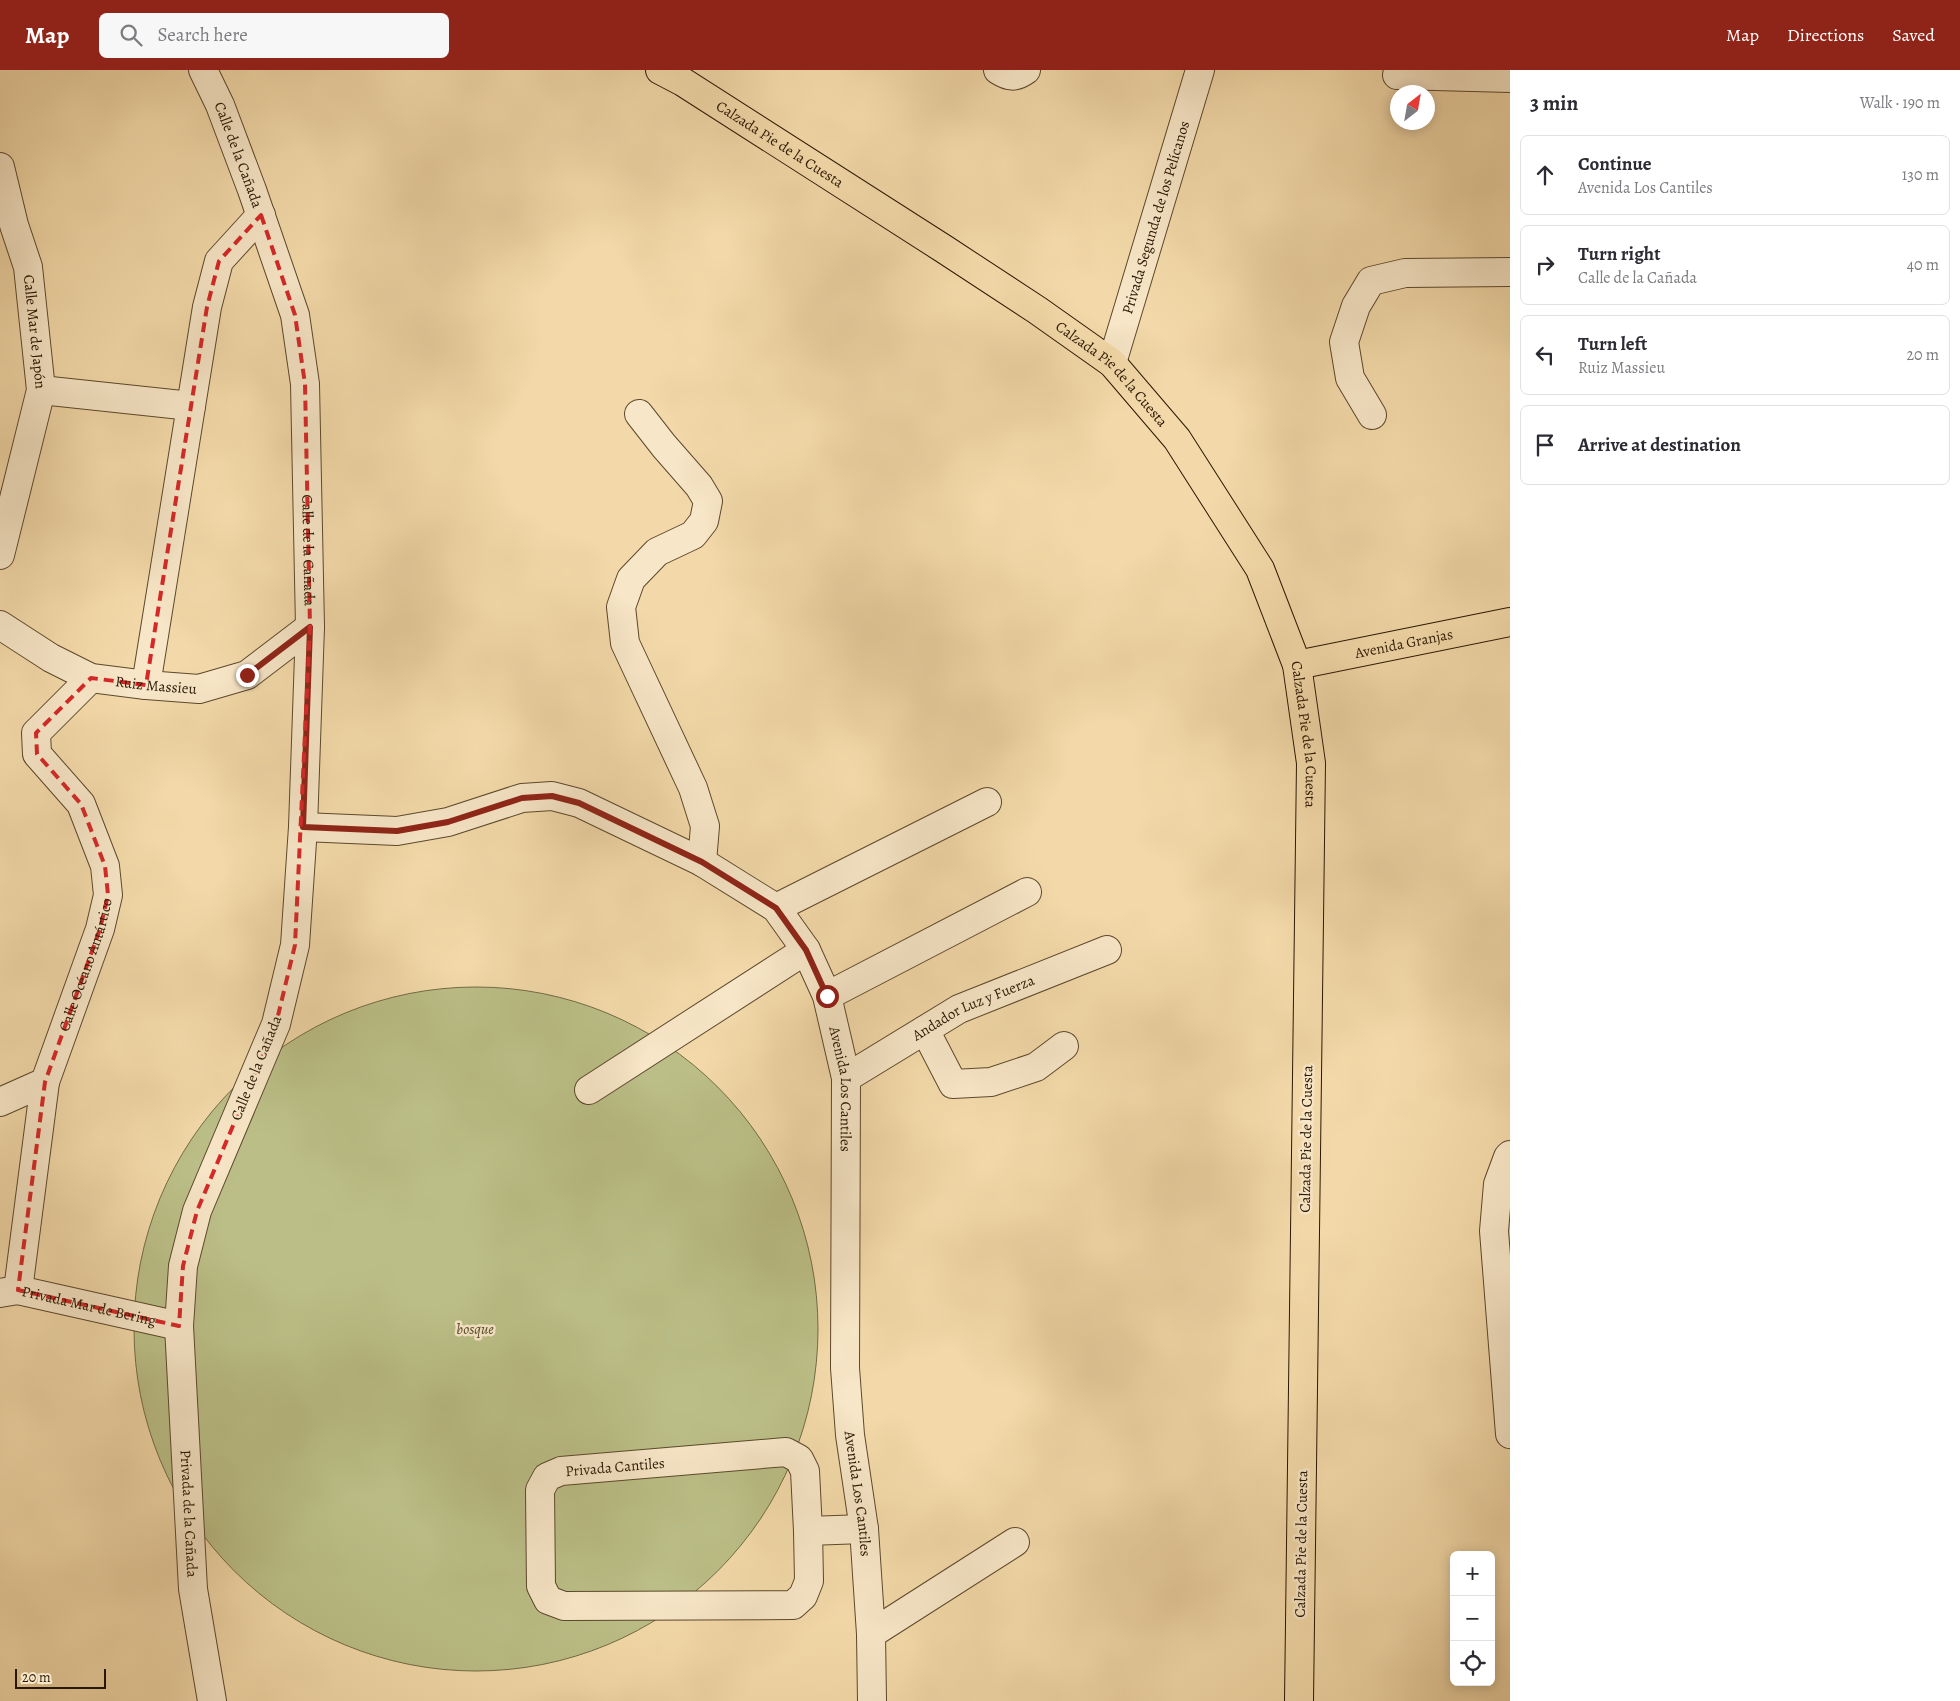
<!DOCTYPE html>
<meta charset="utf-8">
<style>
:root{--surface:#fff;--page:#f7f7f7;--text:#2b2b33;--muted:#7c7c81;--line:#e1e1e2;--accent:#8f2418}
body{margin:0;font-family:Alegreya,serif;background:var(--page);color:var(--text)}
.controls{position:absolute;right:15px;bottom:15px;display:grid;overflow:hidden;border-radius:8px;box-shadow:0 2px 12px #0003}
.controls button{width:45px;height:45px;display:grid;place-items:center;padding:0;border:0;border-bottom:1px solid var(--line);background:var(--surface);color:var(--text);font:25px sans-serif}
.compass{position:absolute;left:1390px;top:15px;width:45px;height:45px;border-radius:50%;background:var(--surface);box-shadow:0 2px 12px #0003;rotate:31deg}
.scale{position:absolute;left:15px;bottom:12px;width:91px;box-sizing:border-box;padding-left:5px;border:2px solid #2a1703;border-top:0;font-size:14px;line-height:18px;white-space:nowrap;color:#2a1703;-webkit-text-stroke:4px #f7e6c7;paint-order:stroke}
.stop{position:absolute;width:15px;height:15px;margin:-11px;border:4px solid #8f2418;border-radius:50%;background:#fff}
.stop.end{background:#8f2418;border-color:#fff;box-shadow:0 1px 5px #0008}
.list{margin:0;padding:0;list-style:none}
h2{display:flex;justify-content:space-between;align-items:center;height:65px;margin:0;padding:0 20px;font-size:21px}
h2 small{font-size:16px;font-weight:400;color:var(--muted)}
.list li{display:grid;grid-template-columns:32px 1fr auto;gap:15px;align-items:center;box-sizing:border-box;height:80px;margin:0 10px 10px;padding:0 10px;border:1px solid var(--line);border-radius:8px}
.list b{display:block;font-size:19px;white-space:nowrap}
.list p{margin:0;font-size:16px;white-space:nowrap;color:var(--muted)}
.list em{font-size:16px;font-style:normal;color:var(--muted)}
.icon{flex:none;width:28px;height:28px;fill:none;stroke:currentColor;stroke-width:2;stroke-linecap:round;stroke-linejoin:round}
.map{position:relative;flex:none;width:1510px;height:1631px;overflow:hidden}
header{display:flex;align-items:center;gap:30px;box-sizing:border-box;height:70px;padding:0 25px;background:var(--accent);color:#fff}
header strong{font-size:24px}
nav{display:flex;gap:28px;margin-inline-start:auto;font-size:18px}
.search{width:350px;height:45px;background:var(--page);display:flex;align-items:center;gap:12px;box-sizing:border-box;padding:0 18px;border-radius:8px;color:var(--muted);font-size:19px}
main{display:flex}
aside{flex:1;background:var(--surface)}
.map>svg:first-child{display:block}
.green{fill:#bbbf87;stroke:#726b45}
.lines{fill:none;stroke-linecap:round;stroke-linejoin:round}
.minor-casing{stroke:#5c482c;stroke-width:30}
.major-casing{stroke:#2a1703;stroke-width:30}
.minor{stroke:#f7e6c7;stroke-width:28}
.major{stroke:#f3d9a9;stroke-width:28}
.route{stroke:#8f2418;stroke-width:6}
.marked{fill:none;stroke:#d62828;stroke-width:4;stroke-dasharray:10 6;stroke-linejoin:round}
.labels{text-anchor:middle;stroke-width:5;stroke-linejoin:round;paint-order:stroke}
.street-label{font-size:15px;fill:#2a1703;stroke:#f7e6c7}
.park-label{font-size:15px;font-style:italic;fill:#56492b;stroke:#f7e6c7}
</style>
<header>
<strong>Map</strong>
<div class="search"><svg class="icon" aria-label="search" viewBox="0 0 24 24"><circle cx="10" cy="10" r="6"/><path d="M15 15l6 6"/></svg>Search here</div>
<nav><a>Map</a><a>Directions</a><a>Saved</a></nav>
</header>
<main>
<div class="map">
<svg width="1510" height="1631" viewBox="0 0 1510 1631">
<rect width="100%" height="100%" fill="#f3d9a9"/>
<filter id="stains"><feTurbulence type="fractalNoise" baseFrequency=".004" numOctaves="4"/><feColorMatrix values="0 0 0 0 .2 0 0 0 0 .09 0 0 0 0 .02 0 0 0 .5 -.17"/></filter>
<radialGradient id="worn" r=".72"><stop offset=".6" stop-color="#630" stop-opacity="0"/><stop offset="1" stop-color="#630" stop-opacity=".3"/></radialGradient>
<circle class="green" cx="476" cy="1259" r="342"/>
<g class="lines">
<defs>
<g id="minor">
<path id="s1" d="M203,0L220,35L252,120L295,245L305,314L310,557L303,757L295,875L276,954L197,1141L183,1196L179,1256L193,1519L212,1631"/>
<path d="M998,0C1009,7 1015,8 1026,0"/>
<polyline points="1397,5 1510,8"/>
<path id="s2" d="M0,97L14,155L28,197L41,320L0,485"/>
<path id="s3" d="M1112,293L1200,0"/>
<polyline points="41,320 191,336"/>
<polyline points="639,344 664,376 699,416 708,431 704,451 693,465 657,482 631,509 621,537 625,573 693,718 705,756 702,792"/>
<polyline points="1372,345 1350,308 1344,272 1356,236 1371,211 1405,203 1510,202"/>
<path id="s4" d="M0,555L51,588L91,608L146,615L199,619L247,605L310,557"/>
<polyline points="146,615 207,237 219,191 261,145"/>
<path id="s5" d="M303,757L397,761L448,752L522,728L552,726L579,733L702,792L776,838L806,880L827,926L846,1008L845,1298L850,1365L864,1459L871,1564L872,1631"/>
<polyline points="776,838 987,732"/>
<polyline points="827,926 1027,822"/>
<polyline points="925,960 953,1014 991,1012 1036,997 1064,976"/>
<path id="s6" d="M846,1008L959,939L1107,880"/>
<polyline points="589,1020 806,880"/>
<polyline points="0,1032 45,1012"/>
<polyline points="1510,1085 1508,1087 1498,1114 1494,1161 1510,1364"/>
<path id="s7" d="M18,1220L45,1012L100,859L108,825L105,796L81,734L37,684L36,663L91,608"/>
<path id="s8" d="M0,1223L18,1220L179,1256"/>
<polygon points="786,1382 799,1389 805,1401 808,1461 809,1511 803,1526 793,1535 564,1536 548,1530 541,1516 540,1420 547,1407 561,1401"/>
<polyline points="808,1461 864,1459"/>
<polyline points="871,1564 1015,1472"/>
</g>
<g id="major">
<path id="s9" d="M660,0L683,12L944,179L1037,240L1112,293L1177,369L1260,499L1297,595L1311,693L1299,1631"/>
<path id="s10" d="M1297,595L1510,552"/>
</g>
</defs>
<use href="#minor" class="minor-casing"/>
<use href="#major" class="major-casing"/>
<use href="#minor" class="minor"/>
<use href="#major" class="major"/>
</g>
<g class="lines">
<polyline class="route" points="247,605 310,557 303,757 397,761 448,752 522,728 552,726 579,733 702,792 776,838 806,880 827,926"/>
</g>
<path class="marked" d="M261,145L295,245L305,314L310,557L295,875L276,954L197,1141L183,1196L179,1256L18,1220L45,1012L100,859L108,825L105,796L81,734L37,684L36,663L91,608L146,615L207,237L219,191Z"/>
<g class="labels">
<g class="street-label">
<text dy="5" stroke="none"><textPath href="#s9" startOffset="141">Calzada Pie de la Cuesta</textPath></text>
<text dy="5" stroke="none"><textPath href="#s1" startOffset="92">Calle de la Cañada</textPath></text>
<text dy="5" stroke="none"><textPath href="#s3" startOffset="152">Privada Segunda de los Pelícanos</textPath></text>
<text dy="5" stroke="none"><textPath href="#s2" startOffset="169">Calle Mar de Japón</textPath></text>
<text dy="5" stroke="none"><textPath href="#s9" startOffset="546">Calzada Pie de la Cuesta</textPath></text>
<text dy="5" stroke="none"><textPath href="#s1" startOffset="498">Calle de la Cañada</textPath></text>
<text dy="5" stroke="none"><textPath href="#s10" startOffset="109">Avenida Granjas</textPath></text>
<text dy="5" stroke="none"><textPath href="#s4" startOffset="171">Ruiz Massieu</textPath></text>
<text dy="5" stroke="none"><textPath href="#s9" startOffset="966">Calzada Pie de la Cuesta</textPath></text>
<text dy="5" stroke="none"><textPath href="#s7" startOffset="334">Calle Océano Antártico</textPath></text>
<text dy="5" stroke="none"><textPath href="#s6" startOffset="146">Andador Luz y Fuerza</textPath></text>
<text transform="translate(256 998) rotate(-68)" y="5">Calle de la Cañada</text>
<text dy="5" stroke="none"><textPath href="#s5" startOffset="702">Avenida Los Cantiles</textPath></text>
<text transform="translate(1306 1069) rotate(-89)" y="5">Calzada Pie de la Cuesta</text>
<text dy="5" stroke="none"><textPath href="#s8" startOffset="91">Privada Mar de Bering</textPath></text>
<text transform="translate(615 1397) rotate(-5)" y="5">Privada Cantiles</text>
<text dy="5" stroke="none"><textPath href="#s5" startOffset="1108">Avenida Los Cantiles</textPath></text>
<text dy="5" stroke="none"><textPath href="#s1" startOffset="1482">Privada de la Cañada</textPath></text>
<text transform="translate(1301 1474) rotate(-89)" y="5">Calzada Pie de la Cuesta</text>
</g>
<g class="park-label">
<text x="475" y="1264">bosque</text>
</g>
</g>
<rect width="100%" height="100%" filter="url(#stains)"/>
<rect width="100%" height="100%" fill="url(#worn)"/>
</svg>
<div class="controls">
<button>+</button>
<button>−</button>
<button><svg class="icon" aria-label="locate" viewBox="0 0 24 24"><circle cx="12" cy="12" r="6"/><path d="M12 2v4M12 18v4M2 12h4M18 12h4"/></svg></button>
</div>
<svg class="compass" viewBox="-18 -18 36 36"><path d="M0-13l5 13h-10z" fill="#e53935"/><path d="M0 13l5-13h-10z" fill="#7c7c81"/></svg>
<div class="scale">20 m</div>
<div class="stop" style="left:827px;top:926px"></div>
<div class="stop end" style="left:247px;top:605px"></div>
</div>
<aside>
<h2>3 min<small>Walk · 190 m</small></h2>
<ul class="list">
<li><svg class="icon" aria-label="ahead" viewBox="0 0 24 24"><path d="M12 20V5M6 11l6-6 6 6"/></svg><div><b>Continue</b><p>Avenida Los Cantiles</p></div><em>130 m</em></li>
<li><svg class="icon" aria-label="right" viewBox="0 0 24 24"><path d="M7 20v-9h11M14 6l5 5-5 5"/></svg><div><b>Turn right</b><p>Calle de la Cañada</p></div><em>40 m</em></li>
<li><svg class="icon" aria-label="left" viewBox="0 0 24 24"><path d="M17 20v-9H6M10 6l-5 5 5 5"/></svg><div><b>Turn left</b><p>Ruiz Massieu</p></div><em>20 m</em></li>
<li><svg class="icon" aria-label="arrive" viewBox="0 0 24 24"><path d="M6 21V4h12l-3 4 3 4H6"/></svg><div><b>Arrive at destination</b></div></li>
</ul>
</aside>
</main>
